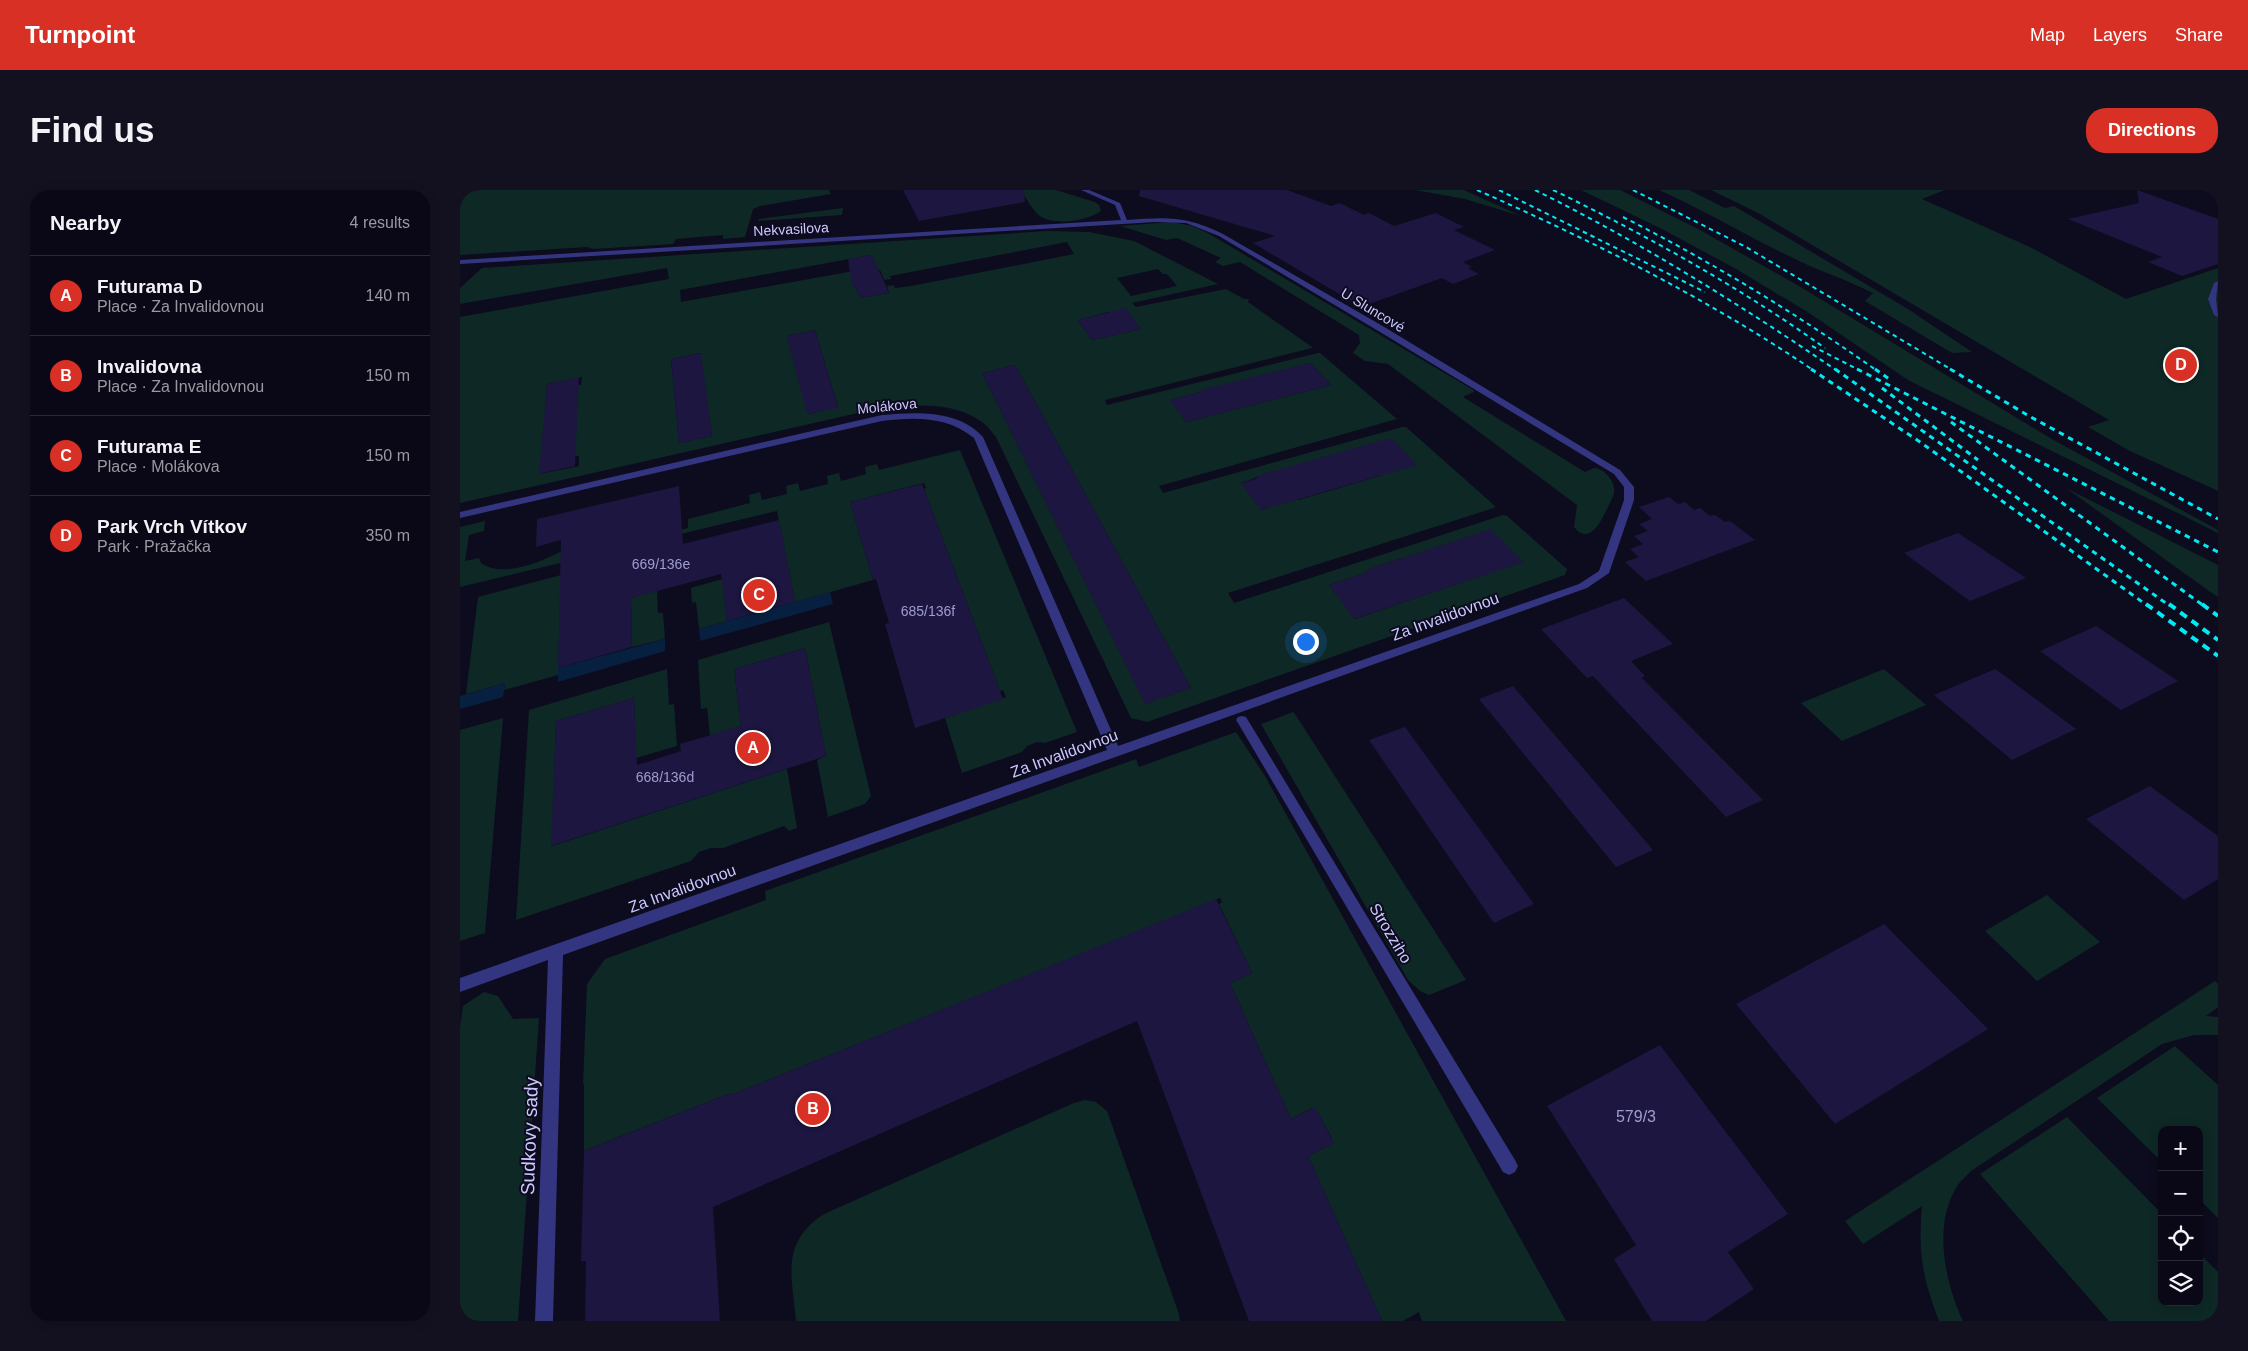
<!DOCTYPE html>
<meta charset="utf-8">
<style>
:root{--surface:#0a0816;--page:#13111f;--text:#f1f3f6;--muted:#999aa1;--line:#2a2935;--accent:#d93025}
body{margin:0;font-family:Helvetica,sans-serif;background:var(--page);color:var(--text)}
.controls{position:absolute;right:15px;bottom:15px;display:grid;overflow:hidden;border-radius:10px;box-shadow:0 2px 12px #0003}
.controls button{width:45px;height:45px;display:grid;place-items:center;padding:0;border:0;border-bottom:1px solid var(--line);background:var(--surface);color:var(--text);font:25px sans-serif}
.you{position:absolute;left:845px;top:451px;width:18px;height:18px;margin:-12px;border:4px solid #fff;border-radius:50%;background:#1a73e8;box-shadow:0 0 0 8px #1a73e833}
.badge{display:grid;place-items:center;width:32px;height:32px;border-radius:50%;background:var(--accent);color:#fff;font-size:16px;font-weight:700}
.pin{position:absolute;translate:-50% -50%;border:2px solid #fff;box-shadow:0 1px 5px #0006}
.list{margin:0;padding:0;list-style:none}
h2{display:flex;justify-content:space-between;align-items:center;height:65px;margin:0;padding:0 20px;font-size:21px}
h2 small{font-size:16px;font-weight:400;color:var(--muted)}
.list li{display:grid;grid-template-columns:32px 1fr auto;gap:15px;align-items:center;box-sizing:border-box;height:80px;padding:0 20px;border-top:1px solid var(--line)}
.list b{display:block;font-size:19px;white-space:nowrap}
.list p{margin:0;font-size:16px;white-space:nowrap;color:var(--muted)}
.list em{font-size:16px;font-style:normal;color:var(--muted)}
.icon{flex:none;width:28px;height:28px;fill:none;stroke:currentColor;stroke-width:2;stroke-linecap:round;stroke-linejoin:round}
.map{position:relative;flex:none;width:1758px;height:1131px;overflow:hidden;border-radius:20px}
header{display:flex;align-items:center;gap:30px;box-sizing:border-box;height:70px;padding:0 25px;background:var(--accent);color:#fff}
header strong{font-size:24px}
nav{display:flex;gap:28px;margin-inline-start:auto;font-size:18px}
.intro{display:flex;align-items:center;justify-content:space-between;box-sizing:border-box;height:120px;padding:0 30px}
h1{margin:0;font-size:35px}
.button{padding:12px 22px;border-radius:20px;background:var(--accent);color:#fff;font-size:18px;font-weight:700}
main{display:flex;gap:30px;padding:0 30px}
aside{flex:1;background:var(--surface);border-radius:20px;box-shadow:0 2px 12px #0003}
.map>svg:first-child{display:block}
.green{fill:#0e2826;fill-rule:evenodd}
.water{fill:#082040}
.building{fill:#1c1640}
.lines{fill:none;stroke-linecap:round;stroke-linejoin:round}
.pedestrian{fill:#333580;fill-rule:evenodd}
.minor{fill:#333580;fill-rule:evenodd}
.secondary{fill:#5f65ff;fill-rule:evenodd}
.rail-far2{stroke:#00eaf3;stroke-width:2;stroke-dasharray:4.5 4;stroke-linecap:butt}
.rail-far1{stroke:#00eaf3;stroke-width:3;stroke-dasharray:5.5 5;stroke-linecap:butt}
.rail{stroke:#00eaf3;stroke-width:4;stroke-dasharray:8 6;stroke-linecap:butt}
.labels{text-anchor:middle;stroke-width:4;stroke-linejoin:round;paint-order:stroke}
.far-street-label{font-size:14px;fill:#cbc8ff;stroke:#0d0b1e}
.number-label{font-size:14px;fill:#9f9ccf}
.street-label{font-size:16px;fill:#cbc8ff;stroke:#0d0b1e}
.near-number-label{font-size:16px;fill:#9f9ccf}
.near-street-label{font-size:19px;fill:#cbc8ff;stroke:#0d0b1e}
</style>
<header>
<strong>Turnpoint</strong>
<nav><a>Map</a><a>Layers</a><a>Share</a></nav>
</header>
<div class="intro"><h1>Find us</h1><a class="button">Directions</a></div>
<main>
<aside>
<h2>Nearby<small>4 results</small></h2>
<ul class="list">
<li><span class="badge">A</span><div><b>Futurama D</b><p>Place · Za Invalidovnou</p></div><em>140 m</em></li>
<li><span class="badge">B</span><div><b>Invalidovna</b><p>Place · Za Invalidovnou</p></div><em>150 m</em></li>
<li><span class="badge">C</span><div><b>Futurama E</b><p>Place · Molákova</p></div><em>150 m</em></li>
<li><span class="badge">D</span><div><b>Park Vrch Vítkov</b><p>Park · Pražačka</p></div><em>350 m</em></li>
</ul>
</aside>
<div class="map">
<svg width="1758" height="1131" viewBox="0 0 1758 1131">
<rect width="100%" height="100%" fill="#0d0b1e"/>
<g class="green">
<polygon points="0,0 369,0 371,4 300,16 293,19 285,47 263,49 263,45 216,49 213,54 134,59 127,57 0,65"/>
<path d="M561,0H596L635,12L639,15L641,21C627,31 595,36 580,26C572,20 566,8 561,0Z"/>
<polygon points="955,0 1004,0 1061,26 1005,9"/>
<polygon points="1121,0 1160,0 1240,40 1339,96 1590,248 1758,340 1758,343 1448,190 1346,121 1276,79 1202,39"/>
<path d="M1199,0H1229L1265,18L1274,16L1448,119L1512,162L1492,163L1405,111L1413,103C1385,89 1356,80 1329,66C1285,45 1244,20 1199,0Z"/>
<polygon points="1251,0 1485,0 1462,9 1570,57 1666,109 1758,78 1758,301 1670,261 1628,237 1649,230 1298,23"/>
<polygon points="383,18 382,25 298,31 299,29"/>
<path d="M712,32L732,36L746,42L1015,201L1003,207L1125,282L1134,278C1144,278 1156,292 1154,303C1153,307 1150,313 1148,317C1142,329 1130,357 1114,337L1117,315L928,174L905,171L893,163L900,153L899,145L780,72L763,76L755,72L761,68L717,48L706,50L660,36Z"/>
<path d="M587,41L629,42L674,51L758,94L672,113L676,117L766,99L784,109H789L788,112L852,157V158L645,210L647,215L858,163H860L937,229L699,296L703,303L942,237H946L1035,316L1034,318L768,403L774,413L1043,325L1047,326L1107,379L1105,385L687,532L671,528L536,247C531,241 526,234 519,230C491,211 451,215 420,218L0,313V127L209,89L207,78L0,114V98L22,78ZM607,52L614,64L451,96L435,98L433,95L427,96L429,103L400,108L395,96H392L394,94L392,85L420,80L424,90L431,89L430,86ZM411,65L416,77L221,112L220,100ZM698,79L703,84H707L717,96L671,106L657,88ZM648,122L671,126L681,139L632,150L618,130ZM355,140L378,217L348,224L327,146ZM240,163L252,246L219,253L211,169ZM850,173L871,195L726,232L711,210ZM555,175L731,498L685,513L522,183ZM122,187L121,195H118L115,266H119V276L80,284L87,194ZM815,281L817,283L923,285L838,310L836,308L802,320L781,293ZM942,368L1062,372L1044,378L1041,376L1026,384L895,429L869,395L908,382L907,380Z"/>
<path d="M500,260L617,542L585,553L577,552L567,556L562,562L502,583L485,528L546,507L543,500L540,501L464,299L466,298L464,293L390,312L413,390L335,412L317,321L0,397V337L25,331L24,341L9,345L5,371L19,368L21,373C43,389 83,371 104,360L115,366L228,338V329L290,313L289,305L300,302L302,310L327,304L326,296L338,293L340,301L368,294L367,286L379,283L381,291L406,284L405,277L417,274L419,280Z"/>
<polygon points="1606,298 1758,375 1758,407 1749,401"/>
<polygon points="101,385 98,485 44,500 45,493 6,504 18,407"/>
<polygon points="262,389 267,431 239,439 236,412 232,413 231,398"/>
<polygon points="197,400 198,423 203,423 205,449 172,457 171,408"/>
<polygon points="369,432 411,606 405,614 368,627 357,570 366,566 345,458 274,479 281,536 250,546 247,518 241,519 238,470"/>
<polygon points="207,479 209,515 214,514 217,556 176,568 174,508 96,531 92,656 327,579 337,638 329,641 324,636 263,658 251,658 239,662 231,671 56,730 69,520"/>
<polygon points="1424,479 1466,515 1382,551 1341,513"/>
<polygon points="833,522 835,524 1006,790 969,805 960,801 948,790 801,534"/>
<polygon points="43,528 25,743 0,751 0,540"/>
<polygon points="776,542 805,586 1106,1131 962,1131 959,1122 943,1131 922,1131 848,966 870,955 872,948 856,920 852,918 831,929 770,793 792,783 759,714 762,712 760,708 271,905 268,904 126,960 124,963 124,894 123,895 127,794 145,769 306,710 305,701 676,569 679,577"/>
<polygon points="1587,705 1640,752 1577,791 1525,741"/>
<path d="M1755,791L1758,794V817L1746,826L1758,827V845H1734L1702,854L1511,981C1507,986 1501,990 1498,995C1472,1033 1485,1093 1503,1131H1479C1462,1086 1458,1063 1462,1016L1403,1054L1385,1031Z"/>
<polygon points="24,802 38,806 53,829 79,828 58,1131 0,1131 0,837 3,816"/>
<polygon points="1715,856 1758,895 1758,1028 1739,1009 1739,940 1702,940 1702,972 1637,908"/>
<path d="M625,910L636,912L647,921L719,1124L720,1131H336C332,1086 320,1053 364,1024L614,913Z"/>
<polygon points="1607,927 1702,1024 1702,1112 1739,1112 1739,1063 1758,1082 1758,1131 1649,1131 1520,984"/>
</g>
<g class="water">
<polygon points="370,402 373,414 240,451 239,439"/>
<polygon points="205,449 205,461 98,492 98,478"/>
<polygon points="45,493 43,507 0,519 0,506"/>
</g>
<g class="building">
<polygon points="443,0 564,0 565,12 459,31"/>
<polygon points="680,0 827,0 871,16 880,13 904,25 909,23 934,36 976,23 1004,37 994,40 1035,60 1003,72 1012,77 1008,78 1019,84 993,94 982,88 901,117 793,53 815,46 679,6"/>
<polygon points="1677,0 1758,29 1758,74 1722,86 1688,72 1702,67 1608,29 1679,13"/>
<polygon points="412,65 429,103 400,108 395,96 392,96 388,69"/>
<polygon points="666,118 681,139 632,150 618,130"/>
<polygon points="355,140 378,218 347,224 327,146"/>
<polygon points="241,163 252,246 219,253 211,169"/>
<polygon points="850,173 871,195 726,232 710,210 742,202 741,200"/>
<polygon points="555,175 645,340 731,498 685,514 522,183"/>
<polygon points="119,187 115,276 79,284 87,194"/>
<polygon points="931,248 957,275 801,320 781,293 798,288 797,286"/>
<polygon points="462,294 543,509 455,538 425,434 429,433 422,410 416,389 413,390 390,312"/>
<polygon points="219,296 223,354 319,330 335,412 267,431 261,384 171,408 172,457 98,478 101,350 76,357 77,329"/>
<polygon points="1209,307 1218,314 1225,312 1234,320 1240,318 1250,326 1255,325 1265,332 1270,331 1295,350 1186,391 1165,372 1179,367 1170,359 1183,354 1174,346 1188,341 1179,334 1192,329 1179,317"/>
<polygon points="1031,339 1063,372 894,429 869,395 908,382 906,380"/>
<polygon points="1498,343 1566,388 1510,411 1444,363"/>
<polygon points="1164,408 1213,454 1171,471 1185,486 1182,488 1303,610 1266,627 1133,486 1127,488 1081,439"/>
<polygon points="1636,436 1718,491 1661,520 1580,461"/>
<polygon points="345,458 366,566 91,656 96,531 174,508 177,575 221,561 220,554 281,536 274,479"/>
<polygon points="1535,479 1541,483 1616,539 1552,570 1474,505"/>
<polygon points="1053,496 1193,660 1156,677 1019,509"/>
<polygon points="945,537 1074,714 1034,733 909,550"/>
<polygon points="1690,596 1758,646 1758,689 1724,710 1626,629"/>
<polygon points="756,709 792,783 770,793 831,929 855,917 874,953 848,966 922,1131 789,1131 677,831 253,1017 260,1131 125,1131 126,1071 121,1071 124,961 268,904 271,905"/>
<polygon points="1424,734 1528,839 1375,934 1276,814"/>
<polygon points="1200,855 1328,1024 1268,1062 1294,1099 1246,1131 1192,1131 1154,1069 1176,1055 1087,916"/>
</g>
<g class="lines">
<polygon class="pedestrian" points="782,526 786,527 1055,970 1058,976 1055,982 1049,985 1043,982 778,533 776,530 778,527"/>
<g class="minor">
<path d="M621,0H629L660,13L667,30C708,27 726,26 763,44L926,138L1160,280L1174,297V310L1149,383L1127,398L103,765L93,1131H75L88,770L0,802V788L647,560L514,248C487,226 455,227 422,231L0,328V322L422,225C455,222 498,219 523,247L658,556L1119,394L1139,381L1164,310V297L1154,284L920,142L759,46L726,33L695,32L0,74V70L661,30L655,15Z"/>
<polygon points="1758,91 1756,109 1758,127 1754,125 1748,109 1754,93"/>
</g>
<polygon class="secondary" points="1746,0 1758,1 1758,5 1747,1"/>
<g class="rail-far2">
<path d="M1017,0C1133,51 1248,109 1353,180"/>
<polyline points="1039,0 1245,102"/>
<path d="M1075,0C1180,52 1279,114 1376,180"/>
<path d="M1093,0C1188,46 1279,97 1365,158"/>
<polyline points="1173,0 1286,57 1492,180"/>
<path d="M1163,27C1252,72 1335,123 1416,180"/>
<polyline points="1352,156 1399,180"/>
</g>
<g class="rail-far1">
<polyline points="1351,179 1460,252 1688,416"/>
<polyline points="1375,179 1710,416"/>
<polyline points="1397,179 1758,362"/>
<polyline points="1415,179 1432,191"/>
<polyline points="1490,179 1569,226 1758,329"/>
<polyline points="1422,198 1518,270"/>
<polyline points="1491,232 1744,416"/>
</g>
<g class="rail">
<polyline points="1686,414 1758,466"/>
<polyline points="1709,414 1758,450"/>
<polyline points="1742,414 1758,426"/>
</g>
</g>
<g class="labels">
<g class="far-street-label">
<text transform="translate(331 39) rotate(-3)" y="5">Nekvasilova</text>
<text transform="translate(913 120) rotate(31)" y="5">U Sluncové</text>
<text transform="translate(427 216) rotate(-6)" y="5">Molákova</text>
</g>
<g class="number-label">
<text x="201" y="379">669/136e</text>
<text x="468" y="426">685/136f</text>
<text x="205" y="592">668/136d</text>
</g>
<g class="street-label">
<text transform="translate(985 426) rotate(-20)" y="6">Za Invalidovnou</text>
<text transform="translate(604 563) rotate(-20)" y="6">Za Invalidovnou</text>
<text transform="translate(222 698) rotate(-20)" y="6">Za Invalidovnou</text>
<text transform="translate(931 743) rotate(59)" y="6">Strozziho</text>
</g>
<g class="near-number-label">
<text x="1176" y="932">579/3</text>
</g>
<g class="near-street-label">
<text transform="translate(69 946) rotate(-88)" y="7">Sudkovy sady</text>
</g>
</g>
</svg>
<div class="controls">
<button>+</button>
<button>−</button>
<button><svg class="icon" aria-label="locate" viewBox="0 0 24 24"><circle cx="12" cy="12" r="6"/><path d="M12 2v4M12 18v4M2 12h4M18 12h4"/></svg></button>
<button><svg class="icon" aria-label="layers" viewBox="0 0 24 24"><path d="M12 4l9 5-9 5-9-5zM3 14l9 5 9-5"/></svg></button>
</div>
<div class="you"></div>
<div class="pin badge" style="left:293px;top:558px">A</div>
<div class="pin badge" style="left:353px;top:919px">B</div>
<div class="pin badge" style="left:299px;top:405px">C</div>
<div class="pin badge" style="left:1721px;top:175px">D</div>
</div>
</main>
